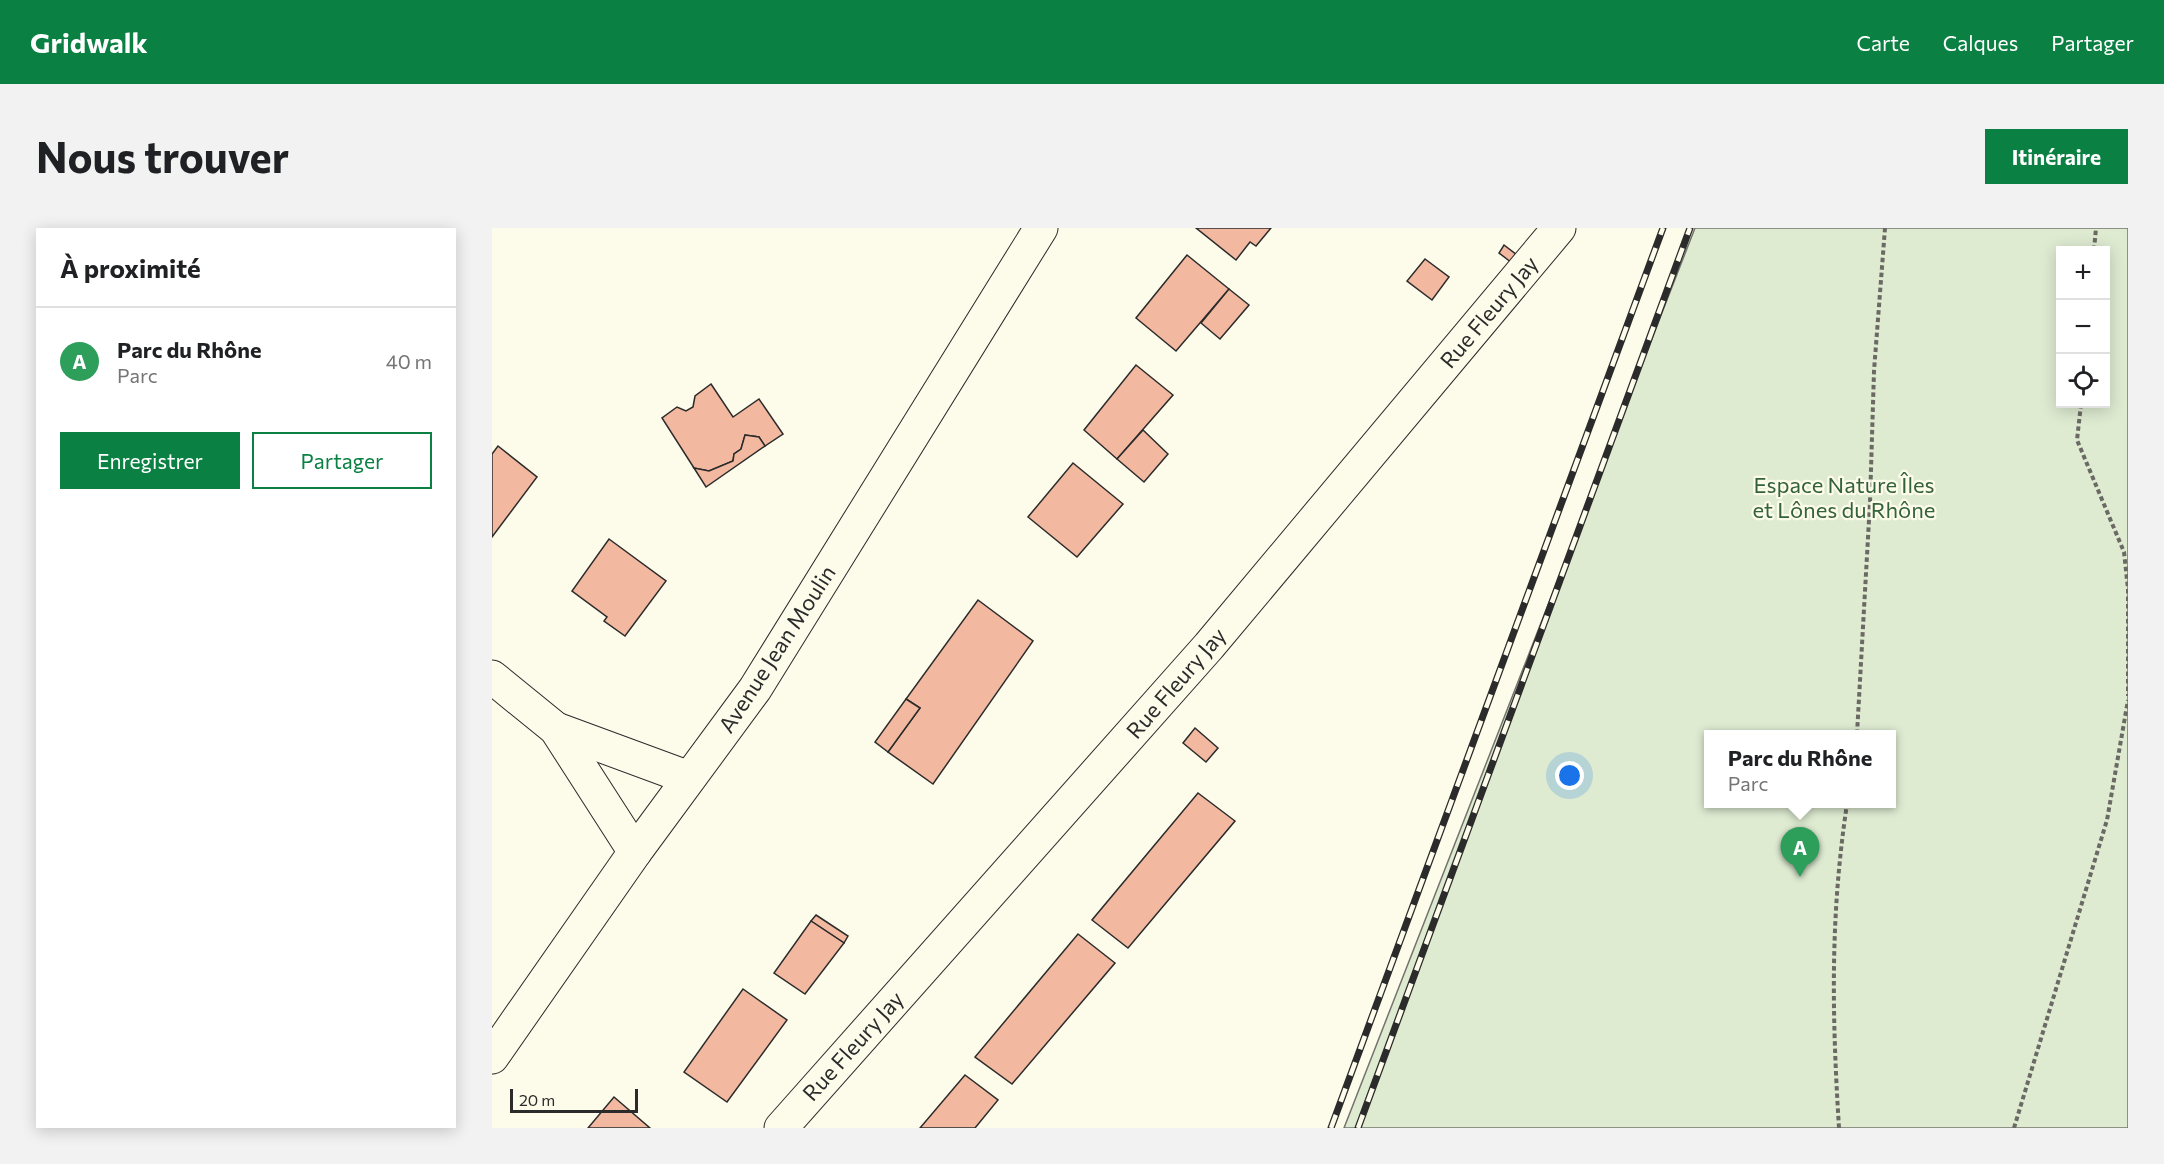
<!DOCTYPE html>
<html lang="fr">
<meta charset="utf-8">
<style>
:root{--surface:#fff;--page:#f2f2f2;--text:#202124;--muted:#757577;--line:#e0e0e0;--accent:#0b8043}
body{margin:0;font-family:Commissioner,sans-serif;background:var(--page);color:var(--text)}
.controls{position:absolute;right:18px;top:18px;display:grid;overflow:hidden;border-radius:0px;box-shadow:0 3px 15px #0003}
.controls button{width:54px;height:54px;display:grid;place-items:center;padding:0;border:0;border-bottom:2px solid var(--line);background:var(--surface);color:var(--text);font:30px sans-serif}
.scale{position:absolute;left:18px;bottom:15px;width:128px;box-sizing:border-box;padding-left:6px;border:3px solid #2b2b2b;border-top:0;font-size:16px;line-height:21px;white-space:nowrap;color:#2b2b2b;-webkit-text-stroke:4px #fdfbea;paint-order:stroke}
.you{position:absolute;left:1078px;top:548px;width:21px;height:21px;margin:-15px;border:4px solid #fff;border-radius:50%;background:#1a73e8;box-shadow:0 0 0 9px #1a73e833}
.badge{display:grid;place-items:center;width:39px;height:39px;border-radius:50%;background:var(--accent);color:#fff;font-size:20px;font-weight:700}
.pin{position:absolute;translate:-50% -50px;filter:drop-shadow(0 2px 3px #0008)}
.pin::after{content:'';position:absolute;top:32px;width:21px;height:18px;background:inherit;clip-path:polygon(0 0,100% 0,50% 100%)}
.popup{position:absolute;left:1212px;top:502px;width:192px;height:78px;box-sizing:border-box;display:grid;place-content:center;border-radius:0px;background:var(--surface);filter:drop-shadow(0 2px 4px #0005);font-size:20px;white-space:nowrap;color:var(--muted)}
.popup b{font-size:22px;color:var(--text)}
.popup::after{content:'';position:absolute;left:50%;top:100%;margin-left:-12px;border:12px solid transparent;border-top-color:var(--surface)}
.list{margin:0;padding:0;list-style:none}
h2{display:flex;justify-content:space-between;align-items:center;height:78px;margin:0;padding:0 24px;font-size:26px}
h2 small{font-size:20px;font-weight:400;color:var(--muted)}
.list li{display:grid;grid-template-columns:39px 1fr auto;gap:18px;align-items:center;box-sizing:border-box;height:108px;padding:0 24px;border-top:2px solid var(--line)}
.list b{display:block;font-size:22px;white-space:nowrap}
.list p{margin:0;font-size:20px;white-space:nowrap;color:var(--muted)}
.list em{font-size:20px;font-style:normal;color:var(--muted)}
.actions{display:flex;gap:12px;padding:18px 24px}
.actions a{flex:1;padding:14px 0;border:2px solid var(--accent);border-radius:0px;text-align:center;font-size:21px;color:var(--accent)}
.actions .main{background:var(--accent);color:#fff}
.icon{flex:none;width:33px;height:33px;fill:none;stroke:currentColor;stroke-width:2;stroke-linecap:round;stroke-linejoin:round}
.map{position:relative;flex:none;width:1636px;height:900px;overflow:hidden;border-radius:0px}
header{display:flex;align-items:center;gap:36px;box-sizing:border-box;height:84px;padding:0 30px;background:var(--accent);color:#fff}
header strong{font-size:28px}
nav{display:flex;gap:33px;margin-inline-start:auto;font-size:21px}
.intro{display:flex;align-items:center;justify-content:space-between;box-sizing:border-box;height:144px;padding:0 36px}
h1{margin:0;font-size:42px}
.button{padding:15px 27px;border-radius:0px;background:var(--accent);color:#fff;font-size:21px;font-weight:700}
main{display:flex;gap:36px;padding:0 36px}
aside{flex:1;background:var(--surface);border-radius:0px;box-shadow:0 3px 15px #0003}
.map>svg:first-child{display:block}
.green{fill:#deebd1;stroke:#74746e;stroke-width:1.5;fill-rule:evenodd}
.building{fill:#f2b8a0;stroke:#2b2b2b;stroke-width:1.5}
.lines{fill:none;stroke-linecap:round;stroke-linejoin:round}
.street-casing{stroke:#2b2b2b;stroke-width:35}
.secondary-casing{stroke:#2b2b2b;stroke-width:35}
.path{stroke:#6a6964;stroke-width:4;stroke-dasharray:4.5 3;stroke-linecap:butt}
.street{stroke:#fdfbea;stroke-width:33}
.secondary{stroke:#fdfbea;stroke-width:33}
.rail-casing{stroke:#2b2b2b;stroke-width:7}
.rail{stroke:#fdfbea;stroke-width:4.5;stroke-dasharray:14;stroke-linecap:butt}
.labels{text-anchor:middle;stroke-width:4.5;stroke-linejoin:round;paint-order:stroke}
.street-label{font-size:22px;fill:#2b2b2b;stroke:#fdfbea}
.park-label{font-size:22px;fill:#34623c;stroke:#fdfbea}
</style>
<header>
<strong>Gridwalk</strong>
<nav><a>Carte</a><a>Calques</a><a>Partager</a></nav>
</header>
<div class="intro"><h1>Nous trouver</h1><a class="button">Itinéraire</a></div>
<main>
<aside>
<h2>À proximité<small></small></h2>
<ul class="list">
<li><span class="badge" style="background:#2e9e5b">A</span><div><b>Parc du Rhône</b><p>Parc</p></div><em>40 m</em></li>
</ul>
<div class="actions"><a class="main">Enregistrer</a><a>Partager</a></div>
</aside>
<div class="map">
<svg width="1636" height="900" viewBox="0 0 1636 900">
<rect width="100%" height="100%" fill="#fdfbea"/>
<path class="green" d="M1203,0H1636V900H852ZM1568,22H1614V176H1568ZM1216,506H1400V576H1216Z"/>
<g class="building">
<polygon points="704,0 779,0 764,18 758,14 744,32"/>
<polygon points="1012,17 1025,27 1020,35 1007,25"/>
<polygon points="695,27 737,61 684,123 644,90"/>
<polygon points="933,31 957,49 940,72 915,53"/>
<polygon points="737,61 757,77 728,111 709,95"/>
<polygon points="644,137 681,167 625,231 592,202"/>
<polygon points="219,156 241,189 267,171 291,206 273,218 267,209 253,207 249,221 242,226 241,233 217,243 202,240 170,190 185,179 194,183 201,179 203,168"/>
<polygon points="651,202 676,226 652,254 625,231"/>
<polygon points="253,207 267,209 273,218 214,259 202,240 217,243 241,233 242,226 249,221"/>
<polygon points="6,218 45,249 0,309 0,226"/>
<polygon points="581,235 631,276 585,329 536,289"/>
<polygon points="117,311 174,353 133,408 112,393 115,389 80,363"/>
<polygon points="486,372 541,413 441,556 396,524 428,480 414,471"/>
<polygon points="414,471 428,480 396,524 383,514"/>
<polygon points="703,500 726,520 714,534 691,515"/>
<polygon points="706,565 743,593 636,720 600,692"/>
<polygon points="324,687 356,708 352,715 319,693"/>
<polygon points="319,693 352,715 313,766 282,745"/>
<polygon points="586,706 623,735 520,856 483,829"/>
<polygon points="251,761 295,792 235,874 192,844"/>
<polygon points="473,847 506,872 483,900 428,900"/>
<polygon points="122,869 158,900 96,900"/>
</g>
<g class="lines">
<defs>
<g id="street">
<polyline points="0,449 64,501 143,624"/>
<polyline points="64,501 197,550"/>
<polyline points="289,900 717,418 1067,0"/>
</g>
<polyline id="secondary" points="0,829 143,624 263,461 549,0"/>
</defs>
<use href="#street" class="street-casing"/>
<use href="#secondary" class="secondary-casing"/>
<g class="path">
<polyline points="1602,22 1604,0"/>
<polyline points="1589,176 1585,212 1632,324 1636,361 1636,468"/>
<polyline points="1365,506 1378,274 1382,143 1393,0"/>
<path d="M1347,900C1340,788 1338,688 1355,576"/>
<polyline points="1522,900 1615,592 1636,472"/>
</g>
<use href="#street" class="street"/>
<use href="#secondary" class="secondary"/>
<defs>
<g id="rail">
<polyline points="839,900 1171,0"/>
<polyline points="866,900 1198,0"/>
</g>
</defs>
<use href="#rail" class="rail-casing"/>
<use href="#rail" class="rail"/>
</g>
<g class="labels">
<g class="street-label">
<text transform="translate(997 84) rotate(-50)" y="8">Rue Fleury Jay</text>
<text transform="translate(285 421) rotate(-57)" y="8">Avenue Jean Moulin</text>
<text transform="translate(684 455) rotate(-49)" y="8">Rue Fleury Jay</text>
<text transform="translate(361 818) rotate(-48)" y="8">Rue Fleury Jay</text>
</g>
<g class="park-label">
<text x="1352" y="265">Espace Nature Îles<tspan x="1352" dy="25">et Lônes du Rhône</tspan></text>
</g>
</g>
</svg>
<div class="controls">
<button>+</button>
<button>−</button>
<button><svg class="icon" aria-label="locate" viewBox="0 0 24 24"><circle cx="12" cy="12" r="6"/><path d="M12 2v4M12 18v4M2 12h4M18 12h4"/></svg></button>
</div>
<div class="scale">20 m</div>
<div class="you"></div>
<div class="pin badge" style="left:1308px;top:649px;background:#2e9e5b">A</div>
<div class="popup"><b>Parc du Rhône</b>Parc</div>
</div>
</main>
